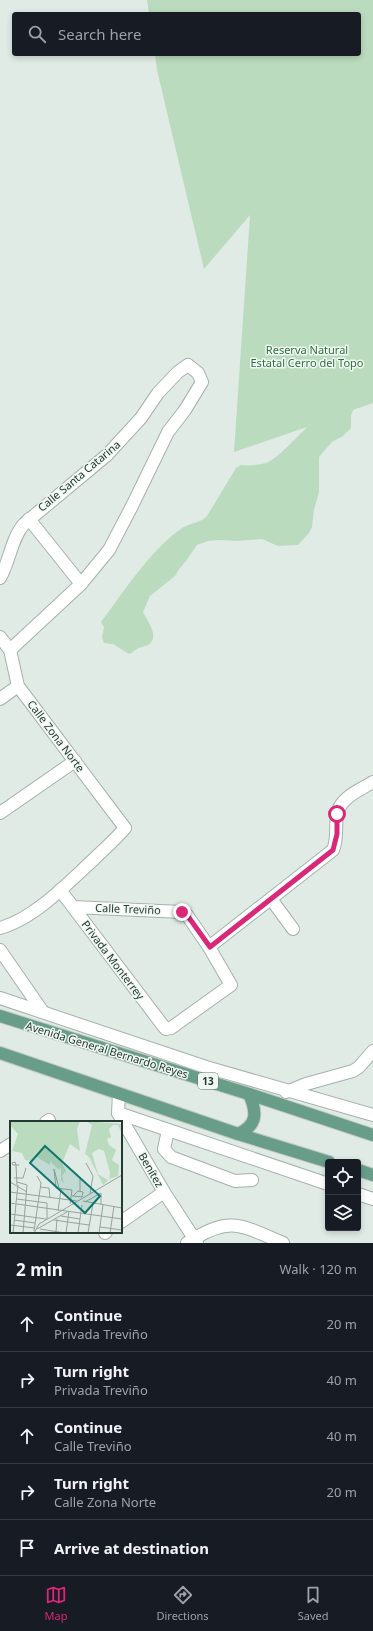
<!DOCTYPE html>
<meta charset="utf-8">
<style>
:root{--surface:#171b24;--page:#242831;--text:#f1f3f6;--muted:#9ea1a6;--line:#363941;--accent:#db2777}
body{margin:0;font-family:"Noto Sans",sans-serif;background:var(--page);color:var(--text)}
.controls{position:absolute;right:12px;bottom:12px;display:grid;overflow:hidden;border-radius:4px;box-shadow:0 2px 6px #0003}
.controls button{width:36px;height:36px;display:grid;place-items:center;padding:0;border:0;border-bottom:1px solid var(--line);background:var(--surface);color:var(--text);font:20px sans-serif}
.stop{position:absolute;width:12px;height:12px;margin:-9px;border:3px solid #db2777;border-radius:50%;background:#fff}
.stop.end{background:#db2777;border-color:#fff;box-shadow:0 1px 4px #0008}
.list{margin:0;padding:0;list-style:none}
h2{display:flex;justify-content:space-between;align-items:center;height:52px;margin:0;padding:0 16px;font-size:17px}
h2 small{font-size:13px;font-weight:400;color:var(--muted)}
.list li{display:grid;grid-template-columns:26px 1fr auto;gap:12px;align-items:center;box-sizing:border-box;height:56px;padding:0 16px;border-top:1px solid var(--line)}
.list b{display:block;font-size:15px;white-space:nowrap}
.list p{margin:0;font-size:13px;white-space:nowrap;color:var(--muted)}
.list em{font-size:13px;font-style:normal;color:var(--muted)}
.icon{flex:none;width:22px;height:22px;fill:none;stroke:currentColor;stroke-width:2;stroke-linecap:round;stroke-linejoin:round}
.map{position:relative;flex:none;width:373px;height:1243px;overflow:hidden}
.search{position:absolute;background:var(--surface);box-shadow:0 2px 6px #0003;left:12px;right:12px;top:12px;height:44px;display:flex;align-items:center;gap:10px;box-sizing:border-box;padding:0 14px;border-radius:4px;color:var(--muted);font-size:15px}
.sheet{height:332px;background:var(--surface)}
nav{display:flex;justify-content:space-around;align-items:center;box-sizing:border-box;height:56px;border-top:1px solid var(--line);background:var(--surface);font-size:11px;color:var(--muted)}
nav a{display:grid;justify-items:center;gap:2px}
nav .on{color:var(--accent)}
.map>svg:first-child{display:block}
.green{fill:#bbdbbf}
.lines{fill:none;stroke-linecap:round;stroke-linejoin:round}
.minor-casing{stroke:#a4b2ab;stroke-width:14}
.major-casing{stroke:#c1c8c5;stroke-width:14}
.minor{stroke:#fff;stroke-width:12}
.major{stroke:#689e89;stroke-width:12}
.route{stroke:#db2777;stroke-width:5}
.labels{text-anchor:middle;stroke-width:3;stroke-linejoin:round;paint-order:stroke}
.shield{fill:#f1f8f4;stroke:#60736c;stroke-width:1}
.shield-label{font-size:10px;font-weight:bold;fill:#223a31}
.park-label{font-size:11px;fill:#2f6f3f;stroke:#f1f8f4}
.street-label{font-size:11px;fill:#223a31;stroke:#f1f8f4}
.inset-road{fill:none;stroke:#95a49d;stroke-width:1}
.view{fill:#0f766e;fill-opacity:0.15;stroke:#0f766e;stroke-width:2}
.inset-edge{fill:none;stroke:#223a31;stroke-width:2}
</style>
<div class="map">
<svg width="373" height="1243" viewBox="0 0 373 1243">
<rect width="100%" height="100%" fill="#e1ebe5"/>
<path class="green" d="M147,0H373V403L353,410L351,416V428L343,436L332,442L319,457V492L314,510L312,527L309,533L298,545L278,546L262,539L237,541L219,540L208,541L197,545L186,561L180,568L175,576L150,596L143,612C147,621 160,636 149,644C145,647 140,647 137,649C133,651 132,653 129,654L113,644L104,643L102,637L104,627L101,622C122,594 146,557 173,535C177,532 181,528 186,526C194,522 200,523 207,516L236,468L241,465C249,466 258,465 266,463C277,459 298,436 307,427L234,452L250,215L204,269L157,70L155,54H359V14H149Z"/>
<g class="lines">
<defs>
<g id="minor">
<polyline points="29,519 81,584"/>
<path d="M0,578C10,561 11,539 24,524L107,455L141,418L158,393L178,372L188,365L198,373L202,382L185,410L168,432L132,506L109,550L81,584L10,650"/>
<path d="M0,637L10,650L18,686L125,828C116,839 104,849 94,859C68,883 34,919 0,928"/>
<polyline points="0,699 18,686"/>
<polyline points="0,813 75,761"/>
<polyline points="60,890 73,907 164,1027 166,1029 171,1028 231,985 209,947 187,915 182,912 73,907"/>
<polyline points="271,899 293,929"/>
<path d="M209,947L333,850C338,838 335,828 337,815C339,798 360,790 373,782"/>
<polyline points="0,950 43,1012"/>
<polyline points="0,998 206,1067 373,1115"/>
<polyline points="286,1092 306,1084 353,1071 359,1067 373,1051"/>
<polyline points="119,1094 118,1113 164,1192 197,1243"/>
<polyline points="118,1113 328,1184"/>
<polyline points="46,1122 49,1120"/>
<polyline points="168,1130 164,1149 171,1157 235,1181 252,1180"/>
<polyline points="0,1151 11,1144"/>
<polyline points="358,1194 373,1199"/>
<polyline points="121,1222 164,1192"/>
<polyline points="105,1233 106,1232"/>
<path d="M187,1243C229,1216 239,1224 283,1243"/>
</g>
<g id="major">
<polyline points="0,1016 249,1094 373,1135"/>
<polyline points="0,1053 238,1134 329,1162"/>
<path d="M238,1134C258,1125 257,1112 249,1094"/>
<polyline points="358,1170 373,1175"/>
</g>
</defs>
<use href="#minor" class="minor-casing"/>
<use href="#major" class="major-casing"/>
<use href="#minor" class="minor"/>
<use href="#major" class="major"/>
</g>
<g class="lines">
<polyline class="route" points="182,912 187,915 210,947 333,850 337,834 337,814"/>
</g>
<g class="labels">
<rect class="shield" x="198" y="1073" width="20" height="16" rx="3"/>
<g class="shield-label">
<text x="208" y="1085">13</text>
</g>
<g class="park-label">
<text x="307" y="354">Reserva Natural<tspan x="307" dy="13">Estatal Cerro del Topo</tspan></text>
</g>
<g class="street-label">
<text transform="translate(79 476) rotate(-40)" y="4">Calle Santa Catarina</text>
<text transform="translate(56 736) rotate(53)" y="4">Calle Zona Norte</text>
<text transform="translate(128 909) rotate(2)" y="4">Calle Treviño</text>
<text transform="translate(113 960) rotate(53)" y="4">Privada Monterrey</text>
<text transform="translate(107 1050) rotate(17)" y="4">Avenida General Bernardo Reyes</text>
<text transform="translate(151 1170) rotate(60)" y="4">Benítez</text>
</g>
</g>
<g transform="translate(10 1121)">
<rect width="112" height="112" fill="#e1ebe5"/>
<path d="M0,0H70L67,8L70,30L60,23L52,42L56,50L52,55L54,62L51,59V46L49,49L40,40V44L25,35L21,40L15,39L12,32L2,30L8,13L0,4ZM76,0L112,3V13L108,4H103L99,8L101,16L97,18L99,24L106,29L102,39L109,44L108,55L99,58L100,52L94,30L89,28L82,32L88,53L98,59L93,64L79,36L75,33L82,4Z" fill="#bbdbbf"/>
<path class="inset-road" d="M76,42L83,55L80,73M70,56V70M4,57H13L16,47M0,61L17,71M7,61L17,64L13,112M7,64L6,44L5,41L2,42L3,44H9M30,66L39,67L40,77M49,67L44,48L46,67L62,69L60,83M0,71L67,80M62,75H63L72,76L73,71L68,70L63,75M7,78L37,82V98M73,80L112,87M75,81L91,72V84M0,82L112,98M6,82L8,64M48,90L51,68M0,93L36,98M51,95L70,98M4,99L25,102M44,99L79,104M0,104L25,107M90,106L112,109M27,108L57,91M30,108L55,112M24,110L31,62L27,55M46,111L47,98M3,112L6,83M24,112L29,103L112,54M56,112L59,90M68,112L72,84M78,112L83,82L87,79M89,112L93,84M100,112L104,85"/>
<path class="view" d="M35,25L90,75L75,92L20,42Z"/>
<rect width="112" height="112" class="inset-edge"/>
</g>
</svg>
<div class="controls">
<button><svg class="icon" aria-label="locate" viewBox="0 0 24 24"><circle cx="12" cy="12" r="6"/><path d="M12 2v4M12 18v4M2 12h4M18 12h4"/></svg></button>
<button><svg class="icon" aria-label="layers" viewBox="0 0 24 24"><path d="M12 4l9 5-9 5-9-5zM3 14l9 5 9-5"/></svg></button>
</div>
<div class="stop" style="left:337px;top:814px"></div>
<div class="stop end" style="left:182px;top:912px"></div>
<div class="search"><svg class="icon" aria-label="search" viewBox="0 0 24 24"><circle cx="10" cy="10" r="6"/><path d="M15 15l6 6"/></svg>Search here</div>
</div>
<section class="sheet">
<h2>2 min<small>Walk · 120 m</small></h2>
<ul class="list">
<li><svg class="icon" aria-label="ahead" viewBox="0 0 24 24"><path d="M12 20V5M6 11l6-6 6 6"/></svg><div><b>Continue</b><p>Privada Treviño</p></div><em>20 m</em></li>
<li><svg class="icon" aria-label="right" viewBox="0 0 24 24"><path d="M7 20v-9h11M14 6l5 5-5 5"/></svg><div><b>Turn right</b><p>Privada Treviño</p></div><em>40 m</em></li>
<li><svg class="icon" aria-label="ahead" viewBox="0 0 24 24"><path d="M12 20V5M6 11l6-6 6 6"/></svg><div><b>Continue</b><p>Calle Treviño</p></div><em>40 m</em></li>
<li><svg class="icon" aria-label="right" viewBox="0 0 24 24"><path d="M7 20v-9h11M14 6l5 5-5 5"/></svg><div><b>Turn right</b><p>Calle Zona Norte</p></div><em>20 m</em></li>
<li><svg class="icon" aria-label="arrive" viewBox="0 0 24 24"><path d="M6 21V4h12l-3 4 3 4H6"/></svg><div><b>Arrive at destination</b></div></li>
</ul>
</section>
<nav>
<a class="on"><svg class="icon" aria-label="map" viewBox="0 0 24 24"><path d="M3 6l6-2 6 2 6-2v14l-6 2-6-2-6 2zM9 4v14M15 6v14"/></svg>Map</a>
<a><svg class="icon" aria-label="directions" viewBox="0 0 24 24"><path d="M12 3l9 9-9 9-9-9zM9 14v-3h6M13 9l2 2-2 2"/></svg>Directions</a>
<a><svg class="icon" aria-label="saved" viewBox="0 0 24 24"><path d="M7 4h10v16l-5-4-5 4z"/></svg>Saved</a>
</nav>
